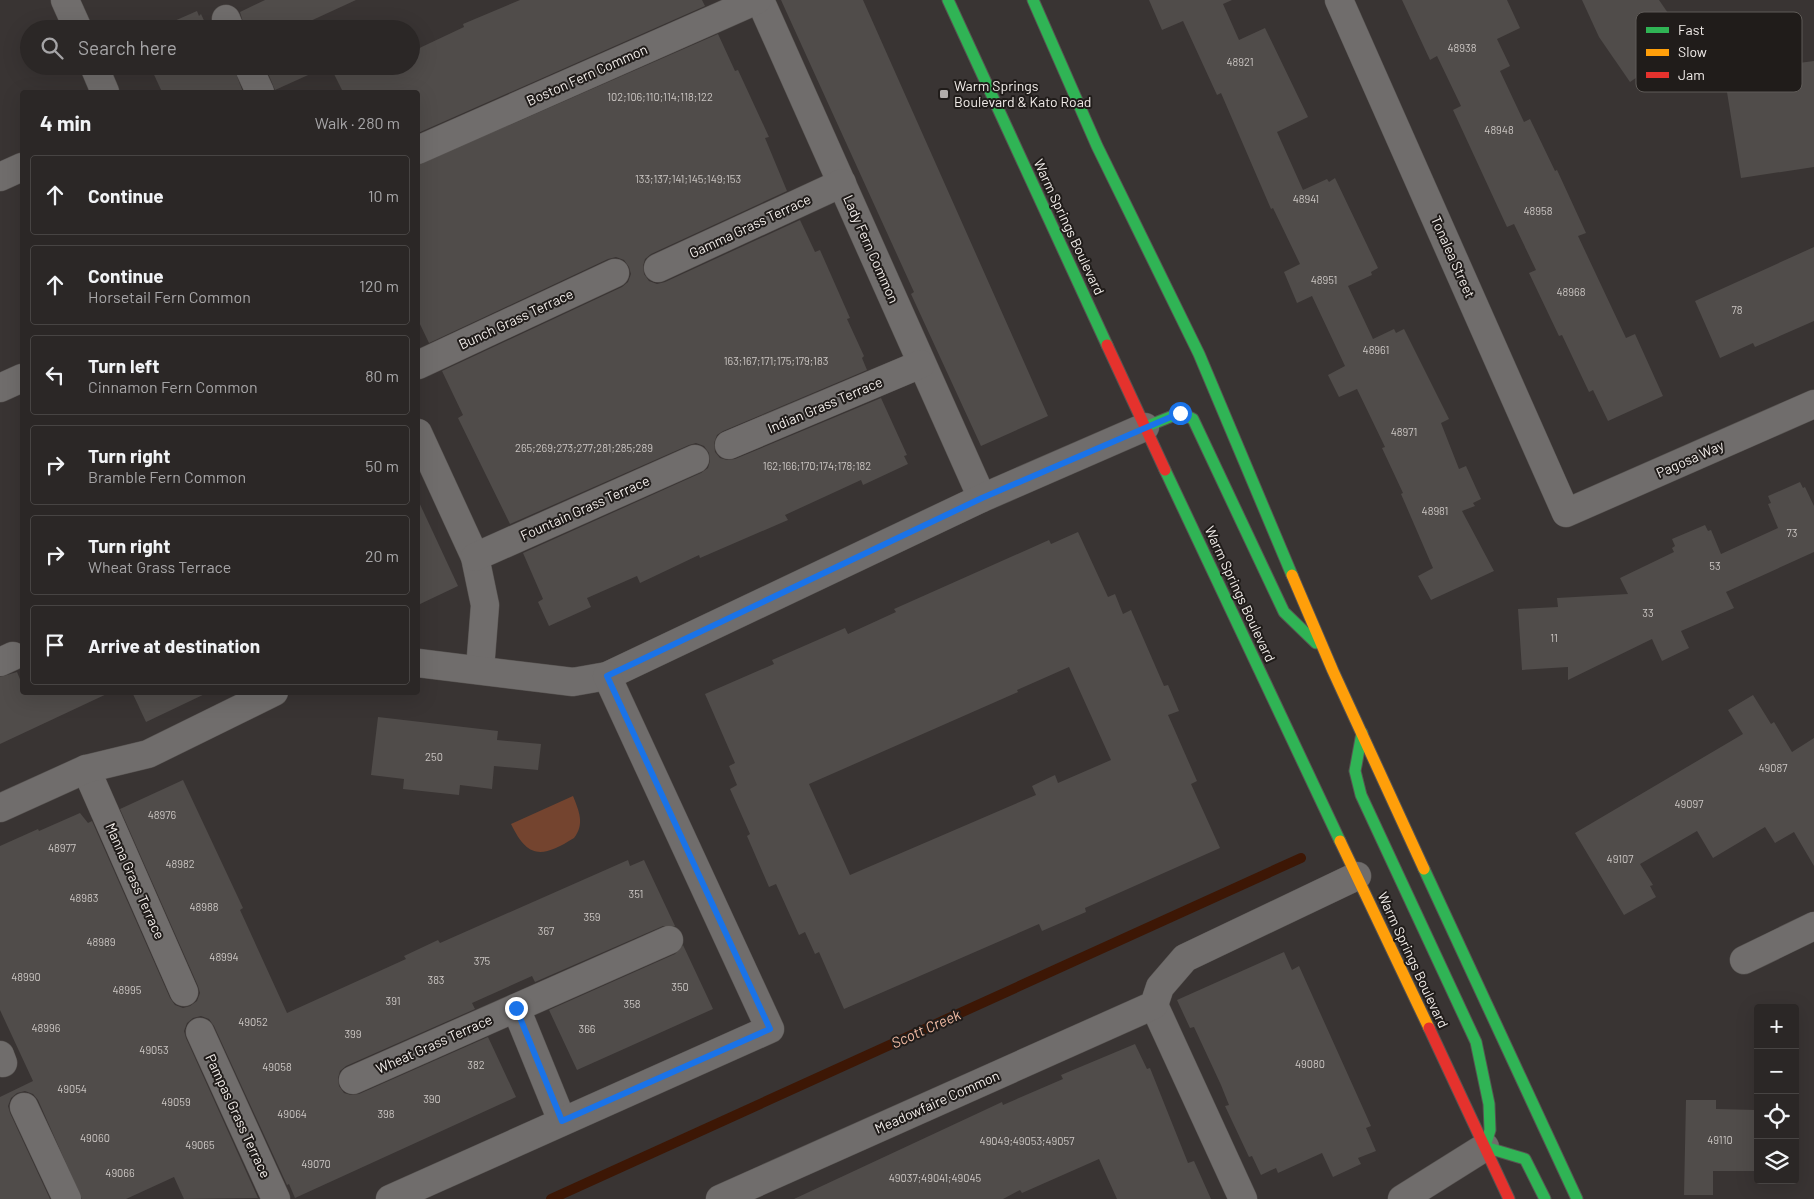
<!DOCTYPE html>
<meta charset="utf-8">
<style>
:root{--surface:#2b2726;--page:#332f2e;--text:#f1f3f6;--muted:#a6a5a7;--line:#474443}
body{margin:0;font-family:Barlow,sans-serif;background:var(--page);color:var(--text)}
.controls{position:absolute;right:15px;bottom:15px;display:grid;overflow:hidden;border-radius:5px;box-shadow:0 5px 20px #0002}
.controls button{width:45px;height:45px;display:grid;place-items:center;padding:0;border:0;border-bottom:1px solid var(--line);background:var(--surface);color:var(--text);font:25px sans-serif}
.stop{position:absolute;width:15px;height:15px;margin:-11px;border:4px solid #1a73e8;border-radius:50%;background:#fff}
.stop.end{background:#1a73e8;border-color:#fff;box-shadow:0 1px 5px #0008}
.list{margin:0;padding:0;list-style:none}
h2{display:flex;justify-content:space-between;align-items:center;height:65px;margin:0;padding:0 20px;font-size:21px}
h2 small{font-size:16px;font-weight:400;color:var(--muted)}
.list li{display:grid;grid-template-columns:32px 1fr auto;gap:15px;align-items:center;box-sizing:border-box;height:80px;margin:0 10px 10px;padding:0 10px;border:1px solid var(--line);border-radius:5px}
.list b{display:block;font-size:19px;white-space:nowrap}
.list p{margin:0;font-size:16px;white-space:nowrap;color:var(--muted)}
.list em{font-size:16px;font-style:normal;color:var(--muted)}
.icon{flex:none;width:28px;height:28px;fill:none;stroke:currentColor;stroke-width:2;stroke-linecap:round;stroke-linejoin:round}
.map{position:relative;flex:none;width:1814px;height:1199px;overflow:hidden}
.search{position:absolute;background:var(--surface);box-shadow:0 5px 20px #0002;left:20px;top:20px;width:400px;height:55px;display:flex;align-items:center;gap:12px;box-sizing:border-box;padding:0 18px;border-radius:28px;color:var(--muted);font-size:19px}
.panel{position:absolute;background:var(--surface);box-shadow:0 5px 20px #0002;left:20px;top:90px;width:400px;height:605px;border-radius:5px}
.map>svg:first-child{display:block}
.green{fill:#74442f}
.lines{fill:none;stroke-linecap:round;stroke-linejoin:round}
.stream{stroke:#3d1705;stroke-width:10}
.building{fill:#504c4a;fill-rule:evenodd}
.street-casing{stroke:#575351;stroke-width:29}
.fast-casing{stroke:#575351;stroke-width:13}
.slow-casing{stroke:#575351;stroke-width:13}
.jam-casing{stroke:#575351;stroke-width:13}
.street{stroke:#706d6c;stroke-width:28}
.fast{stroke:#30b455;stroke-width:11}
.slow{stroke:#ff9f0a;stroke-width:11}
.jam{stroke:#e5322d;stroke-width:11}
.route{stroke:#1a73e8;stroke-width:6}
.poi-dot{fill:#b1acaa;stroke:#201c1a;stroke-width:2}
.labels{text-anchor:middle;stroke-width:4;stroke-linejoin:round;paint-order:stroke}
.number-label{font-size:11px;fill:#cac5c2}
.street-label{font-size:14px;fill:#f2edea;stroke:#201c1a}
.poi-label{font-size:14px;fill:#f2edea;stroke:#201c1a;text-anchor:start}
.water-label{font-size:15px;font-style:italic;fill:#f3bca4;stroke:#201c1a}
.key{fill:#201c1a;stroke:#5f5b58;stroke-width:1}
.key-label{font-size:14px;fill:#f2edea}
</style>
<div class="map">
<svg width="1814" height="1199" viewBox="0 0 1814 1199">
<rect width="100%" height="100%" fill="#393433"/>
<path class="green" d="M573,796C579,811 585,824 574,838C542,858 528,859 511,824Z"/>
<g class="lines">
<polyline class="stream" points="551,1199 1301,858"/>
</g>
<g class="building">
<polygon points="265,0 356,0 293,29 245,29 240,12"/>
<polygon points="520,0 702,0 705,6 418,133 418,92 343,92 330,66 411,66 411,52 464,27 463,24"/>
<polygon points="781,0 863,0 1048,416 981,446 911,294 914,292"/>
<polygon points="1149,0 1232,0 1223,4 1239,40 1265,28 1308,117 1277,132 1303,190 1327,179 1329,182 1335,178 1378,268 1371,272 1372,275 1348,286 1373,339 1394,329 1396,333 1404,329 1449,419 1441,423 1459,469 1466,466 1481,499 1473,503 1475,506 1462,511 1494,571 1431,600 1418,576 1433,568 1401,494 1403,493 1382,448 1385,447 1357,389 1339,397 1328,375 1345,366 1312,296 1297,303 1284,272 1300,264 1273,208 1271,209 1221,93 1217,95 1183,21 1162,30"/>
<polygon points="1402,0 1507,0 1520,28 1497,39 1510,66 1500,71 1524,122 1530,119 1555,171 1557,170 1586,233 1578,236 1626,338 1635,334 1663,396 1608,421 1593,390 1589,392 1562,335 1559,336 1529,273 1536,270 1514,224 1507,227 1453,110 1461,106 1437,56 1430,60"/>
<polygon points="1582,0 1659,0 1688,42 1630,82 1599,37"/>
<polygon points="197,11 199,16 201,14 207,27 212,25 213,29 156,29"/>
<polygon points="718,34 735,71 738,70 769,137 765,138 787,191 651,254 645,259 643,266 644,274 649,281 657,284 665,282 800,220 815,252 820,250 850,318 847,319 864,356 862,358 867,370 723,431 717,435 714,443 715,452 720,458 727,460 735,459 881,398 907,455 904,456 908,464 863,485 861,480 785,515 788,520 700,558 699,555 640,583 637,576 587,598 591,607 549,626 538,602 543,599 523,553 701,473 708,468 710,461 709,453 704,446 696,443 689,445 510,524 458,418 463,415 442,371 622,287 628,282 631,274 629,267 624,260 616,257 608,259 429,343 418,320 418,165"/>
<polygon points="1814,61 1814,167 1741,178 1726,86 1778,78 1776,66"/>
<polygon points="150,66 233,66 243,92 162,92"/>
<polygon points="265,66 328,66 275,90"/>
<polygon points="1814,247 1814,321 1755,347 1753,343 1720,358 1695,301"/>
<polygon points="1800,482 1803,488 1805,487 1814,506 1814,552 1726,592 1734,608 1681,631 1689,648 1662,661 1652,639 1568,680 1568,667 1522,670 1518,609 1558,607 1557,598 1628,594 1620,578 1674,552 1672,548 1675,546 1672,539 1705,525 1708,531 1711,530 1721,554 1778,528 1768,504 1771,503 1768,496"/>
<polygon points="418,500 458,586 418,605"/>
<path d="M1078,532L1108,597L1115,594L1123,614L1131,610L1164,686L1168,685L1179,711L1168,715L1197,781L1191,784L1220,848L1085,908L1086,912L1042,931L1039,924L844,1009L819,952L815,954L805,932L799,935L776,884L769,887L747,836L750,834L730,789L737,785L729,766L735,763L705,694L774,664L772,660L845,628L848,634L896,612L894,609L1049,540L1051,544ZM1069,667L1111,760L1058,783L1055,775L1032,786L1036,795L850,875L809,784L1018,692L1017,690Z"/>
<polygon points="17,672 22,684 22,692 111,692 0,744 0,677"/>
<polygon points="132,692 209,692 146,722"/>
<polygon points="1753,695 1771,724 1774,722 1792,752 1814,738 1814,866 1794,832 1775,843 1765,827 1713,858 1697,831 1640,864 1653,885 1650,886 1656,897 1624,915 1575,833 1743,734 1728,710"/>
<polygon points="378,717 498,731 497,740 541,744 538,770 494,766 492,789 460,785 459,795 403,789 404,779 371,775"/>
<polygon points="183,780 243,908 240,910 287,1013 406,959 404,956 438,940 440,943 628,860 630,866 644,860 675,926 663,926 535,982 532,976 472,1003 475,1009 346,1066 340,1071 338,1078 339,1086 344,1093 351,1095 359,1094 488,1037 516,1097 295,1198 289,1184 287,1185 214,1026 209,1019 201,1016 193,1018 187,1023 184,1031 186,1038 258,1198 184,1199 174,1177 126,1199 82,1199 38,1100 33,1094 25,1091 17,1093 11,1098 8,1106 10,1113 50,1199 0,1199 0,1097 33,1081 0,1010 0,846 38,829 39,831 80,813 88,823 92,821 170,998 175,1005 183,1008 190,1006 197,1001 200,993 198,986 120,809"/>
<polygon points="683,945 713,1009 577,1070 549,1010 675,954"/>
<polygon points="1284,952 1292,970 1299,966 1371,1126 1366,1128 1376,1151 1358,1158 1361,1164 1333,1177 1322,1153 1278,1173 1276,1168 1261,1175 1252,1156 1249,1157 1225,1106 1229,1105 1221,1085 1194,1027 1190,1028 1177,1000"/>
<polygon points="1135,1044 1147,1069 1150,1068 1188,1163 1194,1161 1211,1199 1117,1199 1099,1159 1022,1193 1020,1190 1003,1199 794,1199 1002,1102 1003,1105 1063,1079 1061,1075"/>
<polygon points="1686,1100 1716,1100 1716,1109 1756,1110 1754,1171 1713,1171 1713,1195 1684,1195"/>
</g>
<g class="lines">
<defs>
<g id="street">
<polyline points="65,0 78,29"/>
<polyline points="760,0 982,498"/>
<polyline points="1339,0 1566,513 1814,404"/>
<polyline points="226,19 230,29"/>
<polyline points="94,66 105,92"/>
<polyline points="248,66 260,92"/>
<polyline points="418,150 757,0"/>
<polyline points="0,177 22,167"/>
<polyline points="658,268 842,183"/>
<polyline points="418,365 615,273"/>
<polyline points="0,388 22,378"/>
<polyline points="418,433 475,557 485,605 480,669"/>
<polyline points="729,445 921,364"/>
<polyline points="475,557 695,459"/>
<polyline points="0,662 13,656"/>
<polyline points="418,663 573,682 607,676 982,498 1145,427"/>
<polyline points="86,769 184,992"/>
<polyline points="0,808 86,769 148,754 274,692"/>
<polyline points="1744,960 1814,926"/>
<polyline points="1154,1005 1243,1199"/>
<polyline points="516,1008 562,1121"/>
<polyline points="200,1032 276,1199"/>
<polyline points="0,1055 3,1063"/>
<polyline points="353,1080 669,940"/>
<polyline points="24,1107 67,1199"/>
<polyline points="390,1199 770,1029 607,676"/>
<polyline points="720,1199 1154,1005 1160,987 1185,958 1357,876"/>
<polyline points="1402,1199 1485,1147"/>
</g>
<g id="fast">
<polyline points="948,0 1107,345"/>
<polyline points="1033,0 1097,146 1199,354 1292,575"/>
<polyline points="1145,427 1180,413 1193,419 1284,612 1316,643"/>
<polyline points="1165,470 1340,841"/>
<polyline points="1362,733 1355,771 1361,795 1476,1042 1489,1104 1490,1130 1485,1147 1525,1159 1545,1199"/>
<polyline points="1424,869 1577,1199"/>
</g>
<g id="slow">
<polyline points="1292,575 1333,671 1424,869"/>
<polyline points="1340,841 1429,1028"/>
</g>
<g id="jam">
<polyline points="1107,345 1165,470"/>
<polyline points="1429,1028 1509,1199"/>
</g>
</defs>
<use href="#street" class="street-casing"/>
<use href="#fast" class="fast-casing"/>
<use href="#slow" class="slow-casing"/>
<use href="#jam" class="jam-casing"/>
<use href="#street" class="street"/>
<use href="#fast" class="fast"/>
<use href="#slow" class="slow"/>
<use href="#jam" class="jam"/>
</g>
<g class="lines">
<polyline class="route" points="516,1008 562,1121 770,1029 607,676 982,498 1180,413"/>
</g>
<rect class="poi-dot" x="939" y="89" width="10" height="10" rx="2.5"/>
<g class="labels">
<g class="number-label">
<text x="1462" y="52">48938</text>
<text x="1240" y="66">48921</text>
<text x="660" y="101">102;106;110;114;118;122</text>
<text x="1499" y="134">48948</text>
<text x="688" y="183">133;137;141;145;149;153</text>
<text x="1306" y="203">48941</text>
<text x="1538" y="215">48958</text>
<text x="1324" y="284">48951</text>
<text x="1571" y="296">48968</text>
<text x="1737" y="314">78</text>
<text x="1376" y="354">48961</text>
<text x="776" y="365">163;167;171;175;179;183</text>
<text x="1404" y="436">48971</text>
<text x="584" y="452">265;269;273;277;281;285;289</text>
<text x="817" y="470">162;166;170;174;178;182</text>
<text x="1435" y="515">48981</text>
<text x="1792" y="537">73</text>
<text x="1715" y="570">53</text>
<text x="1648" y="617">33</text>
<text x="1554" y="642">11</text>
<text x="434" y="761">250</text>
<text x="1773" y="772">49087</text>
<text x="1689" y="808">49097</text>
<text x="162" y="819">48976</text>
<text x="62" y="852">48977</text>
<text x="1620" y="863">49107</text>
<text x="180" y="868">48982</text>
<text x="636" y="898">351</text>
<text x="84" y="902">48983</text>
<text x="204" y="911">48988</text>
<text x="592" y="921">359</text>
<text x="546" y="935">367</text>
<text x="101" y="946">48989</text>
<text x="224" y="961">48994</text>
<text x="482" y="965">375</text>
<text x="26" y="981">48990</text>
<text x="436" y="984">383</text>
<text x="680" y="991">350</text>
<text x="127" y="994">48995</text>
<text x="393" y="1005">391</text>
<text x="632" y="1008">358</text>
<text x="253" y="1026">49052</text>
<text x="46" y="1032">48996</text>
<text x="587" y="1033">366</text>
<text x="353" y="1038">399</text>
<text x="154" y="1054">49053</text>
<text x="1310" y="1068">49080</text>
<text x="476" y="1069">382</text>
<text x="277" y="1071">49058</text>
<text x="72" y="1093">49054</text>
<text x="432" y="1103">390</text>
<text x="176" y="1106">49059</text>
<text x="292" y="1118">49064</text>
<text x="386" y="1118">398</text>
<text x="95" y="1142">49060</text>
<text x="1720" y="1144">49110</text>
<text x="1027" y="1145">49049;49053;49057</text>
<text x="200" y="1149">49065</text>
<text x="316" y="1168">49070</text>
<text x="120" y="1177">49066</text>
<text x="935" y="1182">49037;49041;49045</text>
</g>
<g class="street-label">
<text transform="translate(587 75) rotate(-24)" y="5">Boston Fern Common</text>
<text transform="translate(750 226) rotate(-25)" y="5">Gamma Grass Terrace</text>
<text transform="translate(1069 227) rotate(65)" y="5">Warm Springs Boulevard</text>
<text transform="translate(871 249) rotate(66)" y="5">Lady Fern Common</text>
<text transform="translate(1453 257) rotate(66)" y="5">Tonalea Street</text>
<text transform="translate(516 319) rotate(-25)" y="5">Bunch Grass Terrace</text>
<text transform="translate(825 405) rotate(-23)" y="5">Indian Grass Terrace</text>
<text transform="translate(1690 459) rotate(-24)" y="5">Pagosa Way</text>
<text transform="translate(585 508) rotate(-24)" y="5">Fountain Grass Terrace</text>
<text transform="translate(1240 594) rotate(65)" y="5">Warm Springs Boulevard</text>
<text transform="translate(135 881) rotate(66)" y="5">Manna Grass Terrace</text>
<text transform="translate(1413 960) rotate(65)" y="5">Warm Springs Boulevard</text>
<text transform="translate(434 1044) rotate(-24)" y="5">Wheat Grass Terrace</text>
<text transform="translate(937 1102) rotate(-24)" y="5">Meadowfaire Common</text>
<text transform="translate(238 1116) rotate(65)" y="5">Pampas Grass Terrace</text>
</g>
<g class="poi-label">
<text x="954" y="91">Warm Springs<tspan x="954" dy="16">Boulevard &amp; Kato Road</tspan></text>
</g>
<g class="water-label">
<text transform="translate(926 1029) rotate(-24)" y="5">Scott Creek</text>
</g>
</g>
<rect x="1636" y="12" width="166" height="80" rx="8" class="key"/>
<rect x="1646" y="27" width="23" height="6" fill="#30b455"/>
<rect x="1646" y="49" width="23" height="7" fill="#ff9f0a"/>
<rect x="1646" y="72" width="23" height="6" fill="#e5322d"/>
<g class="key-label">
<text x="1678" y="35">Fast</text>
<text x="1678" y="57">Slow</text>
<text x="1678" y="80">Jam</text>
</g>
</svg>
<div class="controls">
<button>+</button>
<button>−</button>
<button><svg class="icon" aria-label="locate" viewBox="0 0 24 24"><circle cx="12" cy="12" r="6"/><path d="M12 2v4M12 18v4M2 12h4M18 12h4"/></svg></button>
<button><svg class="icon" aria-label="layers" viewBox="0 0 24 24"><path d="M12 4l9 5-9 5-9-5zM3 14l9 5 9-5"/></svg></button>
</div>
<div class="stop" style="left:1180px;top:413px"></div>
<div class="stop end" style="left:516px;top:1008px"></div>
<div class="search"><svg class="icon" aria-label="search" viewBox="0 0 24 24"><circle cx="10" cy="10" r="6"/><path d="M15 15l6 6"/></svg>Search here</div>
<section class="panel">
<h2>4 min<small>Walk · 280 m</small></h2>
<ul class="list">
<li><svg class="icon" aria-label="ahead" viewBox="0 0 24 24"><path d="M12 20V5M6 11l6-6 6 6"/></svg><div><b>Continue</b></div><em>10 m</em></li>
<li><svg class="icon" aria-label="ahead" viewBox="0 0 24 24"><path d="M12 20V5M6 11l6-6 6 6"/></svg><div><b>Continue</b><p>Horsetail Fern Common</p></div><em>120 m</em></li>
<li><svg class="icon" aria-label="left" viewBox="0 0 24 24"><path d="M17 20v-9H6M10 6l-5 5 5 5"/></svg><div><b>Turn left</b><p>Cinnamon Fern Common</p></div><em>80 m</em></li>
<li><svg class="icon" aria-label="right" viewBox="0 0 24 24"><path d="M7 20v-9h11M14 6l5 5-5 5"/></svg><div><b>Turn right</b><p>Bramble Fern Common</p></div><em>50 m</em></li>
<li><svg class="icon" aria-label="right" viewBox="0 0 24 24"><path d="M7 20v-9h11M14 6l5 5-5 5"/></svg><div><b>Turn right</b><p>Wheat Grass Terrace</p></div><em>20 m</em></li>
<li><svg class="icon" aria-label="arrive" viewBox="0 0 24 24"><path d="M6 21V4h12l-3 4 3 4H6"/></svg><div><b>Arrive at destination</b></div></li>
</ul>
</section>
</div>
